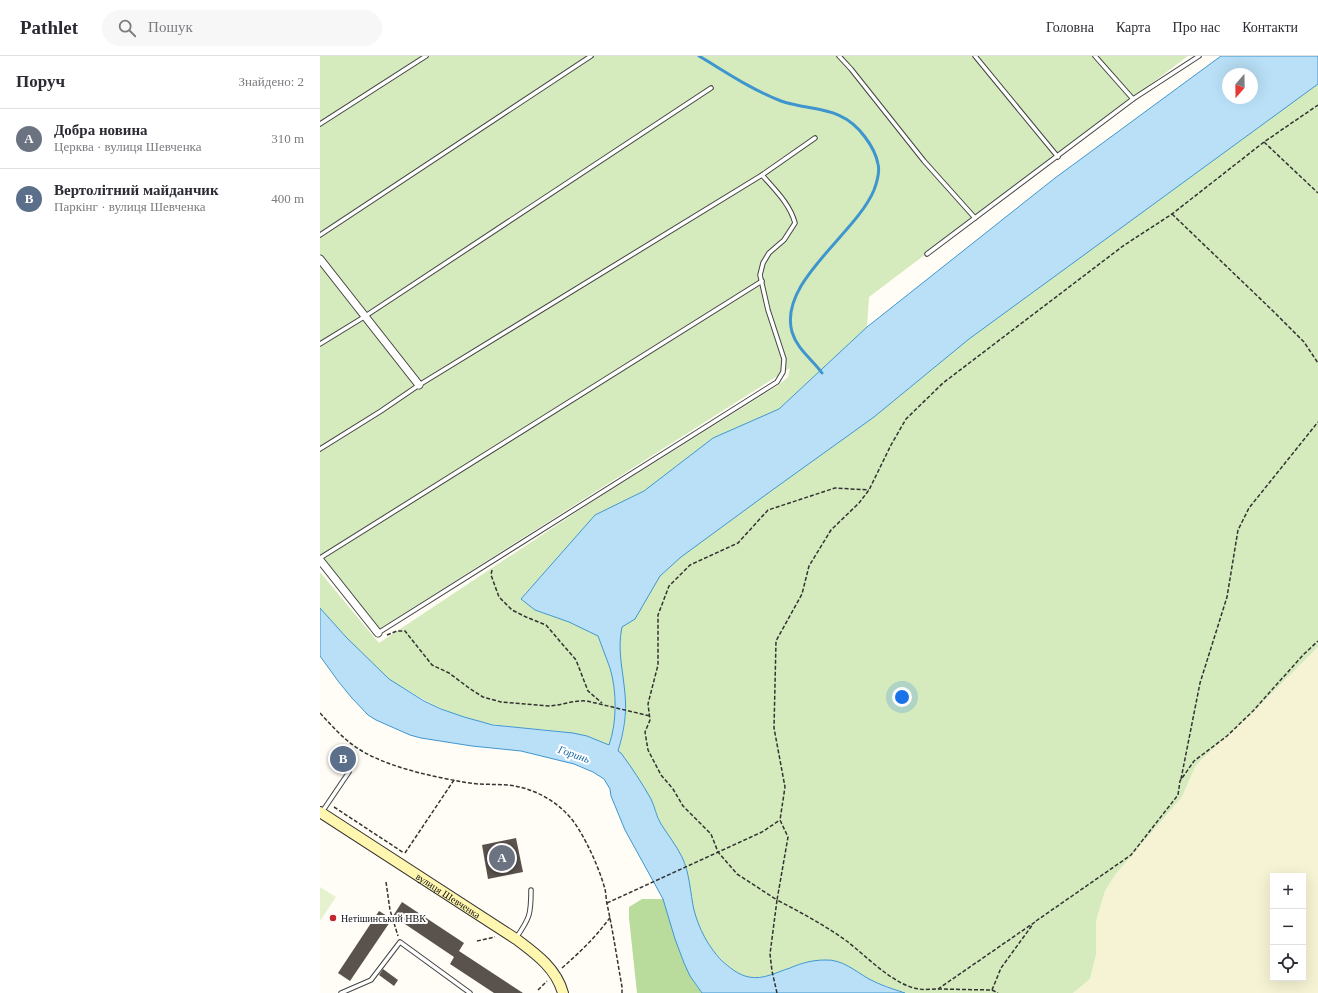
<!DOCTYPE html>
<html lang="uk">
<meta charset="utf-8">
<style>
:root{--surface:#fff;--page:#f7f7f7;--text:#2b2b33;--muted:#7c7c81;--line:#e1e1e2;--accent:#c4262e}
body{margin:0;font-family:"Times New Roman",serif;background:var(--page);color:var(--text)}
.controls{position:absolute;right:12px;bottom:12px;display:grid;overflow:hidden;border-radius:0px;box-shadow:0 4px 16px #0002}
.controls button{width:36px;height:36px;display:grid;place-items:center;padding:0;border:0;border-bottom:1px solid var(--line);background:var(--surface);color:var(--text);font:20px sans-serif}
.compass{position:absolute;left:902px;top:12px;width:36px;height:36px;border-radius:50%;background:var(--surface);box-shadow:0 4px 16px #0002;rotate:200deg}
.you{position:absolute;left:582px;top:641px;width:14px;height:14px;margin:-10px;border:3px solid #fff;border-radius:50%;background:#1a73e8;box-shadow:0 0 0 6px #1a73e833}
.badge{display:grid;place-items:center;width:26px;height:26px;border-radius:50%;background:var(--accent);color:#fff;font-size:13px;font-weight:700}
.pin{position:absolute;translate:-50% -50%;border:2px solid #fff;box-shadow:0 1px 4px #0006}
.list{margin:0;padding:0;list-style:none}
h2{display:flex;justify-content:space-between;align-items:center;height:52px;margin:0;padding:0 16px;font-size:17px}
h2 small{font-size:13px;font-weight:400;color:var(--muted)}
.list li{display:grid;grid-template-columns:26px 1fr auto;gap:12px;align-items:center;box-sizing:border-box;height:60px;padding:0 16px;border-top:1px solid var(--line)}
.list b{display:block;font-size:15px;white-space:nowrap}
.list p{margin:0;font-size:13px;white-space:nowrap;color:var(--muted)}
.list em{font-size:13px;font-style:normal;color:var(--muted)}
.icon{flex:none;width:22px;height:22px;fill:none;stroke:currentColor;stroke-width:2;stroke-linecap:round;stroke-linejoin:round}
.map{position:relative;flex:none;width:998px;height:937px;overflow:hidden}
header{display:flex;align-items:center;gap:24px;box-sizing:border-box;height:56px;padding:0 20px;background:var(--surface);border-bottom:1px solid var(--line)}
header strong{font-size:19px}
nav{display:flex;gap:22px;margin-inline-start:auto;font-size:14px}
.search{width:280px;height:36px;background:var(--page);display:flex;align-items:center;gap:10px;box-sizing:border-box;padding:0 14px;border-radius:22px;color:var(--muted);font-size:15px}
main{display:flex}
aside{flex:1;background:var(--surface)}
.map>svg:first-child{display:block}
.farmland{fill:#f6f3d4;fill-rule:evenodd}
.green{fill:#d5ebbd}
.forest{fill:#b9dc9c}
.pitch{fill:#e6f2cf}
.water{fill:#b9e0f7;stroke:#3f96cf;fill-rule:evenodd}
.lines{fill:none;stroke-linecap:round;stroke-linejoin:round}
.stream{stroke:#3f96cf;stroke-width:3}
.building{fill:#5a524d}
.lane-casing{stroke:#444;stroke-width:5.5}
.street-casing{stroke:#444;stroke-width:9}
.secondary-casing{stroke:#333;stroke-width:12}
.path{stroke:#333;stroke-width:1.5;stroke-dasharray:4 2;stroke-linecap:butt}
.lane{stroke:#fff;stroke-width:3.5}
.street{stroke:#fff;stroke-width:7}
.secondary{stroke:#fff6b0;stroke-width:10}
.poi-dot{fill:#c4262e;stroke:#fff;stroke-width:1.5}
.labels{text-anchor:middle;stroke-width:4;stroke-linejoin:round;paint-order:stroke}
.street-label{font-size:10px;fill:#111;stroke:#fff}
.poi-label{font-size:10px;fill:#111;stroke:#fff;text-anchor:start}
.water-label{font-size:11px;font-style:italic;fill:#1768a6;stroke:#fff}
</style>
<header>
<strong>Pathlet</strong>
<div class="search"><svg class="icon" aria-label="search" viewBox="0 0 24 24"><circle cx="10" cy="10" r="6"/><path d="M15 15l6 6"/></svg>Пошук</div>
<nav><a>Головна</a><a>Карта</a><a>Про нас</a><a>Контакти</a></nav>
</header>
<main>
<aside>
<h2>Поруч<small>Знайдено: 2</small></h2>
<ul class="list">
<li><span class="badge" style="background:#6b7280">A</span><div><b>Добра новина</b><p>Церква · вулиця Шевченка</p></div><em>310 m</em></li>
<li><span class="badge" style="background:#5c6f8a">B</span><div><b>Вертолітний майданчик</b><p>Паркінг · вулиця Шевченка</p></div><em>400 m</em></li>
</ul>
</aside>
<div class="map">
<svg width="998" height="937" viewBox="0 0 998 937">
<rect width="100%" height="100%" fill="#fffdf5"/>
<path class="farmland" d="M998,591V937H753L770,923L776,899V865L785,835L795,819L862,741L875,711L882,703L937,652ZM953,820H983V922H953Z"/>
<g class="green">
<path d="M0,0H868L549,241L547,271L459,353L393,382L324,435L275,459L201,543L215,554L249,566L278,580C282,591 286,601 290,612C297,636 297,666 289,689C252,671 212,675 173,668C141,663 113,650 86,633C80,630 74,626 68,622C43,601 22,576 0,552V516L59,587L270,447L457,330L468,321L470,312L58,574L0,499Z"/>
<path d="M998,28V591L937,652L882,703L875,711L862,741L795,819L785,835L776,865V899L770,923L753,937H585L550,924L537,916L506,904L483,907L450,919L440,921H430L419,918L408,910L396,898L385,883L378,868L374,854L367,814L361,799L341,768L331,744L321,727L301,697L298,695C305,677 307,657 305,638C303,614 297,594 302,570L315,563L340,520L361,501L451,435L554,361L649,283Z"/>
</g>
<path class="forest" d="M322,843H343C355,875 359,909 382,937H317L309,862V851Z"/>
<polygon class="pitch" points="0,831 16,841 0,865"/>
<path class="water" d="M901,0H998V28L649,283L554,361L451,435L361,501L340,520L315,563L302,571C297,594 303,614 305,638C307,657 304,676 298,695L301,697C312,712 322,727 331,743C335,751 336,760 341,768C348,779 356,789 362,801C370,818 370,836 374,854C379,873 388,890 401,904C409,911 418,919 429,921C443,924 457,916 470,912C481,907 493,904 505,904C522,903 535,915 549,923C560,929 573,933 585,937H382L370,920L364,907L355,883L343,843L305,774L291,740L290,733L284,723L273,716L254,708L201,695L152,690L101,682L90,679L56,664L48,659L31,641L18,625L0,600V552L26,581L69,623L104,645L121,653L144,661L173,669L253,677L267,680L289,689C297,667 297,635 290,612C286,601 282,591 278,580L249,566L215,554L201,543L275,459L324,435L393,382L459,353L547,271L735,122ZM908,18H932V42H908Z"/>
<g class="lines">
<path class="stream" d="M379,0C406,16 432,34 461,45C494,56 522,49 545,81C551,89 556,97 558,108C560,116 557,126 554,134C536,178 458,226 472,276C477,293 492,303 502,317"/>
</g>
<g class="building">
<polygon points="196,782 203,816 168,823 162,789"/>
<polygon points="82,846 144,887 139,895 203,937 174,937 130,908 134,901 73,860"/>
<polygon points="59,855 72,863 30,925 18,917"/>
<polygon points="63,913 78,924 74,930 59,919"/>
</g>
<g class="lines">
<defs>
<g id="lane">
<polyline points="519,0 531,13 604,105 655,162"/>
<polyline points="655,0 738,101"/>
<polyline points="775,0 813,43"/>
<polyline points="0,68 106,0"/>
<polyline points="0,179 271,0"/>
<polyline points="607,198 813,43 879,0"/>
<polyline points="0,288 44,261 391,32"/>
<polyline points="0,393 61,355 99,329 442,119 495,82"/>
<polyline points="0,502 442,225"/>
<path d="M58,577L457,326L463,316L464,303L448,254L440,219L443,207L449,197L464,184L475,167C470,148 455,134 442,119"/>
<polyline points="2,756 29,716"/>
<path d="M196,882C210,862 211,858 211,834"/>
<polyline points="21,937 51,924 80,886 150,937"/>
</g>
<g id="street">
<polyline points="0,203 99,329"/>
<polyline points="0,504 58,577"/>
</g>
<g id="secondary">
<path id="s1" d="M0,756L196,883C216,898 236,912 243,937"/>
</g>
</defs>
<use href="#lane" class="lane-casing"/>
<use href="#street" class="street-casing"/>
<use href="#secondary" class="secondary-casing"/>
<g class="path">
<polyline points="944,86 998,137"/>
<polyline points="852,158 953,255 984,286 998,307"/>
<polyline points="172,514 171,519 179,541 192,554 206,561 226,569 256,604 268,635 282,647"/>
<path d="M67,579L77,575H85L112,609L129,617L149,632L163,641L181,646L230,650C242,649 254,644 267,645L330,660"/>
<path d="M0,657C13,671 25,685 42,695C71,712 111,720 143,726C158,729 173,728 188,729C216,732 243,748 258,772C269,790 279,812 285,833C286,837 286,843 287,848C293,875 297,903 302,931V937"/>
<polyline points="861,723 880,627 907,541 918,474 929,452 998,366"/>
<polyline points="14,751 84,797"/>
<polyline points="85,797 134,724"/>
<polyline points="66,826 70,854 78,880"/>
<polyline points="287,847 442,776 460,764"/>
<polyline points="716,865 811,799 858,739 860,725 874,705 907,680 933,655 983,599 998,585"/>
<path d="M715,866L618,933C612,933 605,934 599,933C575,930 547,901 528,886C506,870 482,857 457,844L468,781L460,764L465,731L454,672L456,585L482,538L489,510L511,474L539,447L549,434L571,389L586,363L623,327L803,190L852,158L944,86L998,49"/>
<polyline points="157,885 175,881"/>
<path d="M242,912C260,896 277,880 291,860"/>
<polyline points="618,933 672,934 678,937"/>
<polyline points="218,934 227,925"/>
<polyline points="672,934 681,912 713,868"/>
<polyline points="457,937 452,915 450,898 457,844 417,818 398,796 391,778 363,750 353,733 341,719 328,694 325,676 330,664 328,648 330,640 338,609 338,559 349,530 370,509 418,487 448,454 515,432 549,434"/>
</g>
<use href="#lane" class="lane"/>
<use href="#street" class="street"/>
<use href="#secondary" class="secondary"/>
</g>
<circle class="poi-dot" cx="13" cy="862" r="4"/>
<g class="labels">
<g class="street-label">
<text dy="4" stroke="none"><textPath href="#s1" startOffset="153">вулиця Шевченка</textPath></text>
</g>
<g class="poi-label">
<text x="21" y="866">Нетішинський НВК</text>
</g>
<g class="water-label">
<text transform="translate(254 698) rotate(19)" y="4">Горинь</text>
</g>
</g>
</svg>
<div class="controls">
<button>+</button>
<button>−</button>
<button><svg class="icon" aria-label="locate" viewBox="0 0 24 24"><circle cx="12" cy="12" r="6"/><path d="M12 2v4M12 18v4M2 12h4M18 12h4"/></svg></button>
</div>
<svg class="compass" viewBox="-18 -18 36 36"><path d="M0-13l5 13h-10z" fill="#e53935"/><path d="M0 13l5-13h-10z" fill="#7c7c81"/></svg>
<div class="you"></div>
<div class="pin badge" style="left:182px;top:802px;background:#6b7280">A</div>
<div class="pin badge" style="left:23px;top:703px;background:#5c6f8a">B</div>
</div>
</main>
